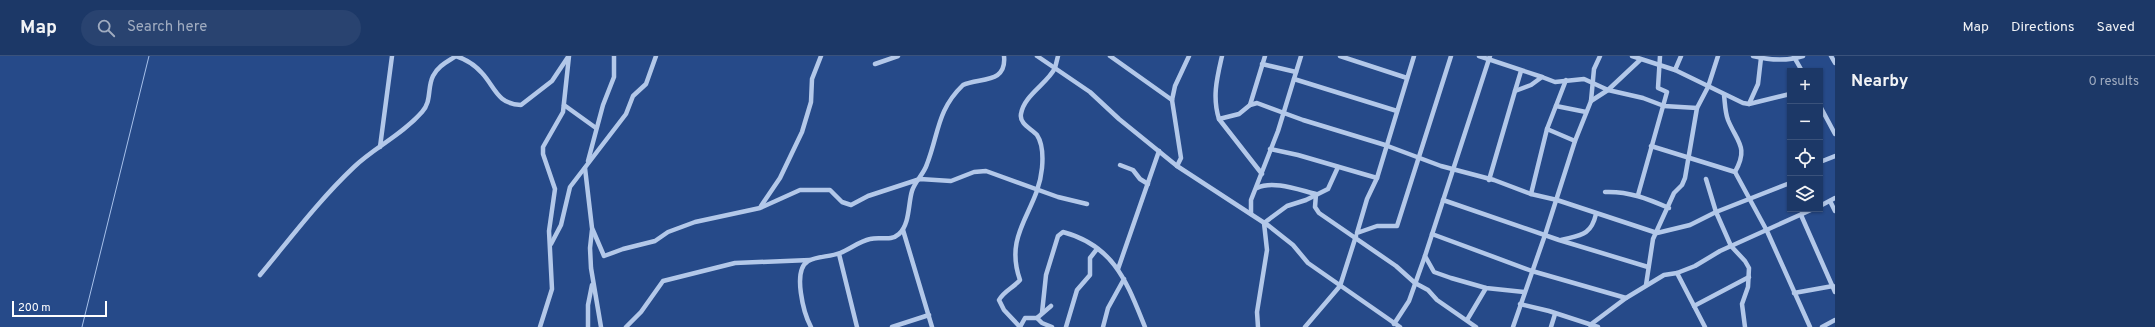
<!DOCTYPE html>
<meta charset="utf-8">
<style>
:root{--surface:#1c3867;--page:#294370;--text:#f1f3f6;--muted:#a0acc0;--line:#3a527b}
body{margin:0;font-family:Overpass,sans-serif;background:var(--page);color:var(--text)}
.controls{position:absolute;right:12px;top:12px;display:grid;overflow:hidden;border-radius:0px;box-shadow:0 1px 3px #0004}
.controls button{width:36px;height:36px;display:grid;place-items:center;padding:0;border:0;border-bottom:1px solid var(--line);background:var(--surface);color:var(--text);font:20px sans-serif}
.scale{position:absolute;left:12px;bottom:10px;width:95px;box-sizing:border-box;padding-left:4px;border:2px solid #fff;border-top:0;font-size:11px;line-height:14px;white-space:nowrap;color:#fff;-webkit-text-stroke:3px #264a89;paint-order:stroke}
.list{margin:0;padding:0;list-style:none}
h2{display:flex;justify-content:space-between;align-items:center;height:52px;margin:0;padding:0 16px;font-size:17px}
h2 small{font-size:13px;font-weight:400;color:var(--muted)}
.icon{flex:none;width:22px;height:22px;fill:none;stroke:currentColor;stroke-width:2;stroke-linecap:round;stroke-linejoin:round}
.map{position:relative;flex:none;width:1835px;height:271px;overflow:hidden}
header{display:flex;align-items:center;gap:24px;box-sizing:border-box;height:56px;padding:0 20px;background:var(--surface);border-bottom:1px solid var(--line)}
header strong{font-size:19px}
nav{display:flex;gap:22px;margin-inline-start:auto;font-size:14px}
.search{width:280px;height:36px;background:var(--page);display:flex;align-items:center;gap:10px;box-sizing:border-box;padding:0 14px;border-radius:22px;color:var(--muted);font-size:15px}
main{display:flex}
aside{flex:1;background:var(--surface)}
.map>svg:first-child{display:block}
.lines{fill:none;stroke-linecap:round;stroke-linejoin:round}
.stream{stroke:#a7c1ea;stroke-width:1}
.minor{stroke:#b3c8e9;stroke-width:4.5}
</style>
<header>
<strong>Map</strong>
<div class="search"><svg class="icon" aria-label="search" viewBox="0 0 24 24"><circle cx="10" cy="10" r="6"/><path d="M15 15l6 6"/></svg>Search here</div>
<nav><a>Map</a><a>Directions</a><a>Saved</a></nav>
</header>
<main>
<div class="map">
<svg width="1835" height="271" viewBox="0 0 1835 271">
<rect width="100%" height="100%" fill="#264a89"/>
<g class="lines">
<polyline class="stream" points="82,271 149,0"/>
<g class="minor">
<path d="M456,0C465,3 475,9 482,17C495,31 497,48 521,49L552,25L568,1"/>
<polyline points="1037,0 1090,36 1119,63 1177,110 1269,170 1293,189 1308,207 1400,271"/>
<polyline points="1110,0 1172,44"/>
<path d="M1222,0C1217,22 1212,41 1219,63L1262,118"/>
<polyline points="1340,0 1407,22"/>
<polyline points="1414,0 1377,122 1367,143 1357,177 1377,170 1397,170 1451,0"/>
<polyline points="1479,0 1542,21"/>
<polyline points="1490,0 1425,200 1434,216 1451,222 1486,232 1524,236"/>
<polyline points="1632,0 1675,14 1743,47 1749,48 1790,38"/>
<path d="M1753,0C1769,4 1788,5 1803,0"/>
<polyline points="1831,0 1835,7"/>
<polyline points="1794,1 1802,15"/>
<polyline points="875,8 898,0"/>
<polyline points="1262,8 1296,16"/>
<polyline points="1675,14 1681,0"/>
<polyline points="1294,23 1397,55"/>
<polyline points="1515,35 1521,15"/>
<path d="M1724,39C1725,47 1725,56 1728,64C1737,86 1749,91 1735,116"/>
<polyline points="1591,45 1608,34 1640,4"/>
<polyline points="1749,48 1758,28 1761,2"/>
<polyline points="564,49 596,72"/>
<polyline points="1250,49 1265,0"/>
<polyline points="1556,50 1586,56"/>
<polyline points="1820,50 1835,78"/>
<polyline points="1219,63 1239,58 1250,49 1257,47 1303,64 1385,89 1441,110 1494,124 1531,138 1557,144 1657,177 1690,169 1716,156 1790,127"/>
<polyline points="1547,73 1575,85"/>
<polyline points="1651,90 1735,116 1767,175 1810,271"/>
<polyline points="380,91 392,0"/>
<polyline points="1270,93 1298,99 1377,122"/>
<polyline points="588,105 603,49 614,21 614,0"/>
<polyline points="1820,106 1835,100"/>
<polyline points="1120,109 1133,114 1140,123 1148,128"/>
<polyline points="1177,110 1181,102 1172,44 1175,30 1189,0"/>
<polyline points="585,112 592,172 604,200 623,193 655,185 668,176 695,166 760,152 800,134 830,134 842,146 851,149 868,140 920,123 951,125 974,116 986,115 1058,141 1087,148"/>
<polyline points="1706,123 1716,156 1731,190 1745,205 1749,212 1748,231 1742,248 1745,271"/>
<polyline points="1489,124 1515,35 1531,29 1542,21 1555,26 1584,23 1608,34 1643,42 1664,50 1697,52"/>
<path d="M1257,132C1273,124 1299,134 1316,138L1315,151L1319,157L1396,210L1415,227L1428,234L1437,244L1476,271"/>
<path d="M1605,136C1629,135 1648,143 1669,152"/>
<polyline points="1531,138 1547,73 1566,24"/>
<polyline points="1638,139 1667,36 1658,32 1660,0"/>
<polyline points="1443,144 1559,184 1648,211"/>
<polyline points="1830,145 1835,155"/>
<polyline points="761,150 780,122 802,76 811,46 812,23 821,0"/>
<polyline points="1820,150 1835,142"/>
<polyline points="1806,153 1801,159 1835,236"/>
<polyline points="1251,158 1251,144 1278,75 1301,0"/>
<polyline points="592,174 590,192 591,212 601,271"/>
<polyline points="903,174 932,271"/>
<polyline points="1432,178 1532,215 1626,242"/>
<path d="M1561,184C1580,179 1591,180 1596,158"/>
<polyline points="551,188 561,169 570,131 626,58 633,40 646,28 656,0"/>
<polyline points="839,198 857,271"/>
<polyline points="1118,213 1159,95"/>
<polyline points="1677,217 1705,271"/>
<path d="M260,219C290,183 319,144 354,111C375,91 402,79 422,56C432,45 427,32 433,20C438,10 447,6 456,0"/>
<polyline points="1646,229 1653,183 1674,137 1682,129 1685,122 1697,52 1708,31 1718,0"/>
<polyline points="1794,237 1833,230"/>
<polyline points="1520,248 1549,255 1598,271"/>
<polyline points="1694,250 1749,221"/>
<path d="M1042,257L1046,219L1058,180L1063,176C1115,190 1127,227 1145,271"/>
<polyline points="1037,262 1042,267 1052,271"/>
<polyline points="1467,264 1486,232"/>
<polyline points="1394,268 1409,245 1425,200"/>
<polyline points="1590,269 1626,242 1664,219 1677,217 1695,210 1720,195 1813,153"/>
<polyline points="540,271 552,233 549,175 555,133 543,98 543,91 563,56 569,0"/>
<polyline points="588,271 588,249 592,229"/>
<polyline points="626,271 641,256 663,225 735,207 810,204"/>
<path d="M811,271C804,258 792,215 808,205C817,200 830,201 840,197C850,193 860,185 870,183C881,180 890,186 899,178C910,168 908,148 912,135C915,125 924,118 927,108C939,77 937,54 963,29C978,21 1007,29 1004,0"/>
<polyline points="892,271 929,259"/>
<path d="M1020,271L1004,254L999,244C1004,235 1013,232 1020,224C1003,176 1038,156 1042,112C1043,101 1043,88 1037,79C1032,73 1019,68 1021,58C1024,39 1047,28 1055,12C1056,8 1057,4 1058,0"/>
<polyline points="1020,271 1025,262 1037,262 1051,250"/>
<polyline points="1066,271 1077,234 1090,219 1090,202 1097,193"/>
<polyline points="1103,271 1108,252 1124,223"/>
<polyline points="1258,271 1257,256 1267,194 1264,167 1287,150 1306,144 1328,133 1338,111"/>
<polyline points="1305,271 1340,230 1356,180"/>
<polyline points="1513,271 1545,179 1575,85 1591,45 1594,13 1600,0"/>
<polyline points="1551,271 1555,258"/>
<polyline points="1822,271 1835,264"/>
</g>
</g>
</svg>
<div class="controls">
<button>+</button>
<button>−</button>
<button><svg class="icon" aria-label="locate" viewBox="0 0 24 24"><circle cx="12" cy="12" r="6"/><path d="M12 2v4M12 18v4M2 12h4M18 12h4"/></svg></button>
<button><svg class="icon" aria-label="layers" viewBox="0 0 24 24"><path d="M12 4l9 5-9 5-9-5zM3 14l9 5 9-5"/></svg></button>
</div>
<div class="scale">200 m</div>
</div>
<aside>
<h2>Nearby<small>0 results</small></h2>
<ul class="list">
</ul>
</aside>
</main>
